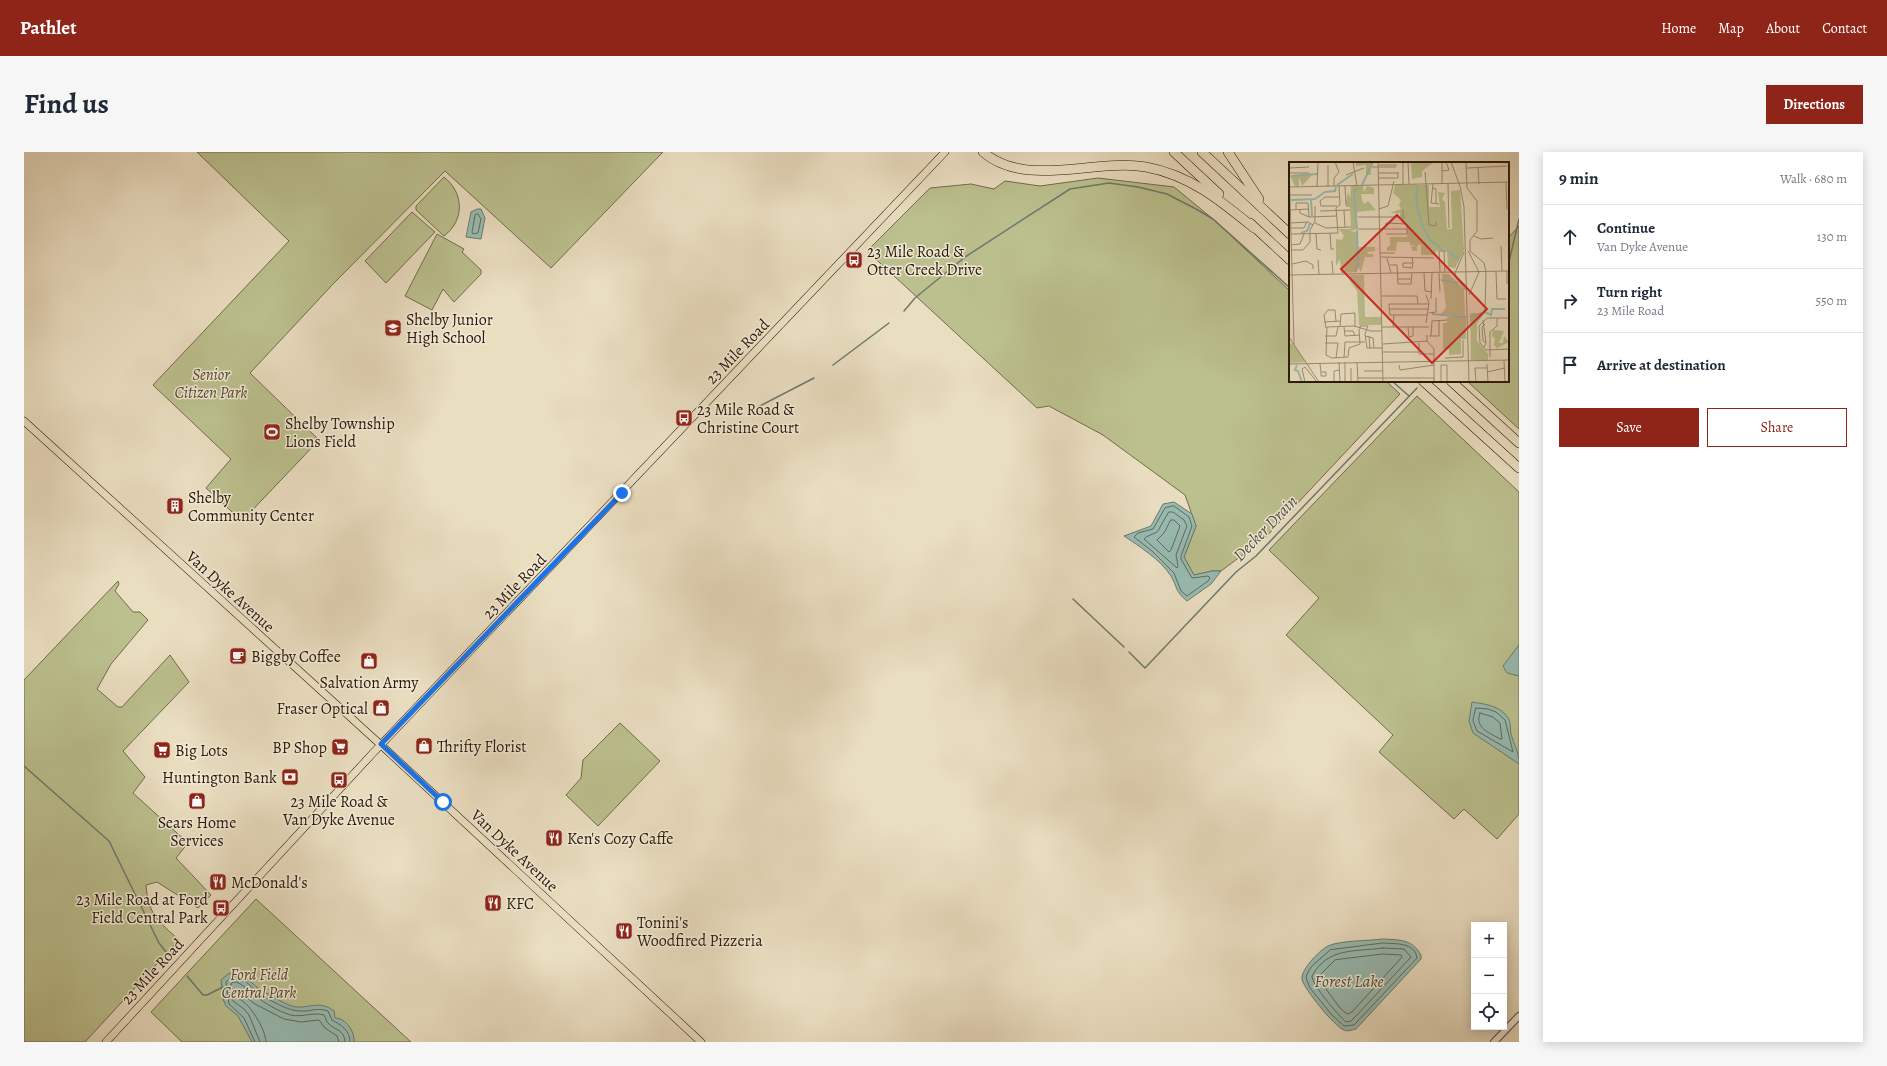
<!DOCTYPE html>
<meta charset="utf-8">
<style>
:root{--surface:#fff;--page:#f6f6f7;--text:#1f2937;--muted:#747a83;--line:#e0e1e3;--accent:#8f2418}
body{margin:0;font-family:Alegreya,serif;background:var(--page);color:var(--text)}
.controls{position:absolute;right:12px;bottom:12px;display:grid;overflow:hidden;border-radius:0px;box-shadow:0 2px 10px #0003}
.controls button{width:36px;height:36px;display:grid;place-items:center;padding:0;border:0;border-bottom:1px solid var(--line);background:var(--surface);color:var(--text);font:20px sans-serif}
.stop{position:absolute;width:12px;height:12px;margin:-9px;border:3px solid #1a73e8;border-radius:50%;background:#fff}
.stop.end{background:#1a73e8;border-color:#fff;box-shadow:0 1px 4px #0008}
.list{margin:0;padding:0;list-style:none}
h2{display:flex;justify-content:space-between;align-items:center;height:52px;margin:0;padding:0 16px;font-size:17px}
h2 small{font-size:13px;font-weight:400;color:var(--muted)}
.list li{display:grid;grid-template-columns:26px 1fr auto;gap:12px;align-items:center;box-sizing:border-box;height:64px;padding:0 16px;border-top:1px solid var(--line)}
.list b{display:block;font-size:15px;white-space:nowrap}
.list p{margin:0;font-size:13px;white-space:nowrap;color:var(--muted)}
.list em{font-size:13px;font-style:normal;color:var(--muted)}
.actions{display:flex;gap:8px;padding:12px 16px}
.actions a{flex:1;padding:9px 0;border:1px solid var(--accent);border-radius:0px;text-align:center;font-size:14px;color:var(--accent)}
.actions .main{background:var(--accent);color:#fff}
.icon{flex:none;width:22px;height:22px;fill:none;stroke:currentColor;stroke-width:2;stroke-linecap:round;stroke-linejoin:round}
.map{position:relative;flex:none;width:1495px;height:890px;overflow:hidden;border-radius:0px}
header{display:flex;align-items:center;gap:24px;box-sizing:border-box;height:56px;padding:0 20px;background:var(--accent);color:#fff}
header strong{font-size:19px}
nav{display:flex;gap:22px;margin-inline-start:auto;font-size:14px}
.intro{display:flex;align-items:center;justify-content:space-between;box-sizing:border-box;height:96px;padding:0 24px}
h1{margin:0;font-size:28px}
.button{padding:10px 18px;border-radius:0px;background:var(--accent);color:#fff;font-size:14px;font-weight:700}
main{display:flex;gap:24px;padding:0 24px}
aside{flex:1;background:var(--surface);border-radius:0px;box-shadow:0 2px 10px #0003}
.map>svg:first-child{display:block}
.green{fill:#bcc08f;stroke:#726c4a}
.water{fill:#98bcb3;stroke:#6c7a6d}
.lines{fill:none;stroke-linecap:round;stroke-linejoin:round}
.shore{stroke:#606a5c;stroke-width:1}
.stream{stroke:#6c7a6d;stroke-width:1.5}
.minor-casing{stroke:#594934;stroke-width:8}
.major-casing{stroke:#291705;stroke-width:8}
.highway-casing{stroke:#291705;stroke-width:10}
.minor{stroke:#f1ead7;stroke-width:6}
.major{stroke:#eadec1;stroke-width:7}
.highway{stroke:#eadec1;stroke-width:9}
.route{stroke:#1a73e8;stroke-width:5}
.labels{text-anchor:middle;stroke-width:3;stroke-linejoin:round;paint-order:stroke}
.poi-label{font-size:16px;fill:#291705;stroke:#f1ead7;text-anchor:start}
.street-label{font-size:16px;fill:#291705;stroke:#f1ead7}
.park-label{font-size:16px;font-style:italic;fill:#554a2e;stroke:#f1ead7}
.water-label{font-size:17px;font-style:italic;fill:#505142;stroke:#f1ead7}
.inset-river{fill:none;stroke:#98bcb3;stroke-width:2}
.inset-road{fill:none;stroke:#9d8e76;stroke-width:1}
.view{fill:#d62828;fill-opacity:0.15;stroke:#d62828;stroke-width:2}
.inset-edge{fill:none;stroke:#291705;stroke-width:2}
</style>
<header>
<strong>Pathlet</strong>
<nav><a>Home</a><a>Map</a><a>About</a><a>Contact</a></nav>
</header>
<div class="intro"><h1>Find us</h1><a class="button">Directions</a></div>
<main>
<div class="map">
<svg width="1495" height="890" viewBox="0 0 1495 890">
<rect width="100%" height="100%" fill="#eadec1"/>
<filter id="stains"><feTurbulence type="fractalNoise" baseFrequency=".005" numOctaves="4"/><feColorMatrix values="0 0 0 0 .2 0 0 0 0 .09 0 0 0 0 .02 0 0 0 .5 -.17"/></filter>
<radialGradient id="worn" r=".72"><stop offset=".6" stop-color="#630" stop-opacity="0"/><stop offset="1" stop-color="#630" stop-opacity=".3"/></radialGradient>
<g class="green">
<polygon points="173,0 639,0 527,116 421,19 310,131 226,221 295,288 218,369 182,336 207,307 129,233 265,89"/>
<path d="M420,25C440,41 441,68 420,84L392,58V54Z"/>
<polygon points="1074,26 1150,35 1189,67 1266,139 1266,229 1362,229 1376,242 1240,387 1197,419 1188,419 1170,423 1160,405 1172,374 1161,343 1079,283 1025,254 1013,256 843,99 906,36 947,32 970,37 981,29 1016,34"/>
<polygon points="388,60 411,80 362,131 341,109"/>
<polygon points="1495,74 1495,277 1443,229 1484,229 1484,86"/>
<polygon points="413,82 440,97 438,100 457,118 457,122 430,150 419,137 408,158 381,144"/>
<polygon points="1393,244 1495,340 1495,662 1473,687 1440,657 1430,667 1355,600 1369,583 1262,483 1295,446 1245,398"/>
<path d="M94,429L95,432L91,439L109,460H116L124,468L87,512L73,537L94,555H98L146,503L165,530L99,599L121,625L109,641L164,691L152,706L187,743L174,756L133,730L122,733C124,762 134,769 155,788L61,890H0V528Z"/>
<polygon points="596,571 636,609 574,674 542,643 557,626 559,608"/>
<polygon points="232,747 387,890 158,890 127,860"/>
</g>
<g class="water">
<polygon points="453,57 457,57 461,66 457,87 442,85 447,60"/>
<path d="M1150,350L1168,362L1172,374L1160,405L1170,423L1188,419H1197L1187,432L1163,449C1150,438 1154,436 1147,424C1137,408 1115,394 1100,384L1127,374L1139,352Z"/>
<polygon points="1495,493 1495,524 1483,521 1479,514"/>
<path d="M1448,550C1461,552 1477,554 1484,566C1487,570 1486,577 1487,582C1490,593 1495,600 1495,612L1449,581L1445,569Z"/>
<path d="M1359,787C1376,788 1388,787 1397,803V807L1332,877C1327,878 1324,880 1320,878C1311,875 1279,836 1278,827C1277,817 1296,798 1304,794C1318,788 1344,789 1359,787Z"/>
<path d="M212,820C222,824 228,832 237,838C243,841 259,851 265,853C281,860 293,846 310,859L311,866C322,866 331,880 330,890H228L214,864L202,854L199,847L197,828L204,822Z"/>
</g>
<g class="lines">
<g class="shore">
<polygon points="454,62 457,67 454,81 449,82 448,80 451,63"/>
<polygon points="1150,354 1165,365 1168,374 1157,404 1157,407 1168,426 1184,424 1186,426 1184,429 1163,444 1157,439 1150,421 1128,399 1110,385 1114,381 1129,377 1141,356"/>
<polygon points="1145,360 1149,360 1160,368 1163,374 1152,403 1154,414 1153,416 1120,387 1122,385 1133,380"/>
<polygon points="1147,368 1150,368 1156,374 1147,398 1145,400 1133,388 1140,381"/>
<polygon points="1452,556 1464,557 1472,560 1481,568 1489,600 1453,579 1449,569"/>
<path d="M1456,561L1469,565L1476,571L1478,587H1476C1466,581 1450,576 1456,561Z"/>
<path d="M1359,791C1371,792 1391,790 1393,806L1330,873L1320,874L1308,863L1286,836L1282,826L1283,822L1287,815L1306,798Z"/>
<path d="M1359,796L1380,797L1387,805L1332,864L1327,869L1322,870C1314,863 1288,833 1288,824C1304,795 1330,800 1359,796Z"/>
<polygon points="1359,802 1377,803 1378,805 1328,860 1323,862 1316,856 1296,829 1294,826 1296,823 1311,808"/>
<path d="M231,890L220,866L205,852L202,830C214,815 226,836 237,843C248,849 264,859 276,859C287,860 291,855 304,859L308,868C317,873 326,878 326,890"/>
<path d="M236,890L225,863L220,857L209,849L207,832L209,830C218,829 226,842 234,846C241,851 253,858 261,861C275,868 287,859 300,863C302,866 302,870 305,872C311,878 321,878 321,890"/>
<path d="M242,890C241,876 227,853 214,846L215,840L231,852L260,867L277,870L295,868L301,876L313,884L315,890"/>
</g>
<g class="stream">
<polyline points="1484,114 1495,67"/>
<polyline points="880,159 891,146 941,105 1046,37 1085,31 1114,35 1143,42 1172,57 1189,67 1266,136"/>
<polyline points="809,213 865,171"/>
<polyline points="1368,229 1385,244"/>
<polyline points="734,255 790,226"/>
<polyline points="1049,447 1100,495"/>
<polyline points="1105,500 1121,516 1212,420 1232,404 1393,236"/>
<polyline points="0,614 85,689 135,791 145,804"/>
<polyline points="163,824 179,843 183,843 199,835"/>
</g>
<defs>
<polyline id="minor" points="1470,890 1495,864"/>
<g id="major">
<polyline points="0,269 357,593 677,890"/>
<polyline points="82,890 349,601 921,0"/>
</g>
<g id="highway">
<path d="M959,0C1002,37 1071,6 1122,15C1166,23 1197,49 1230,76"/>
<polyline points="1150,0 1195,42"/>
<polyline points="1178,0 1266,82"/>
<polyline points="1204,0 1235,47"/>
<polyline points="1226,71 1266,108"/>
<polyline points="1399,229 1495,316"/>
<polyline points="1427,229 1495,291"/>
</g>
</defs>
<use href="#minor" class="minor-casing"/>
<use href="#major" class="major-casing"/>
<use href="#highway" class="highway-casing"/>
<use href="#minor" class="minor"/>
<use href="#major" class="major"/>
<use href="#highway" class="highway"/>
</g>
<g class="lines">
<polyline class="route" points="419,650 357,592 598,341"/>
</g>
<defs>
<symbol id="bus-square" viewBox="-11 -11 22 22"><rect x="-9" y="-9" width="18" height="18" rx="4" fill="#8f2418" stroke="#f1ead7"/><path d="M-5-6H5V4H4V6H2V4H-2V6H-4V4H-5ZM-3.5-4V0h7V-4ZM-3.5 1.2v1.5H-2V1.2ZM2 1.2v1.5H3.5V1.2Z" fill="#fff"/></symbol>
<symbol id="school-square" viewBox="-11 -11 22 22"><rect x="-9" y="-9" width="18" height="18" rx="4" fill="#8f2418" stroke="#f1ead7"/><path d="M0-5L7-2L0 1L-7-2ZM-4 1L0 2.5L4 1V4Q0 6-4 4Z" fill="#fff"/></symbol>
<symbol id="stadium-square" viewBox="-11 -11 22 22"><rect x="-9" y="-9" width="18" height="18" rx="4" fill="#8f2418" stroke="#f1ead7"/><path d="M0-5a6.5 5 0 1 0 0 10a6.5 5 0 1 0 0-10ZM-3.5-1.8h7v3.6h-7Z" fill="#fff"/></symbol>
<symbol id="building-square" viewBox="-11 -11 22 22"><rect x="-9" y="-9" width="18" height="18" rx="4" fill="#8f2418" stroke="#f1ead7"/><path d="M-4-6H4V6H1V3H-1V6H-4ZM-2.5-4.3h1.7v1.8h-1.7ZM.8-4.3h1.7v1.8H.8ZM-2.5-1h1.7V.8h-1.7ZM.8-1h1.7V.8H.8Z" fill="#fff"/></symbol>
<symbol id="cafe-square" viewBox="-11 -11 22 22"><rect x="-9" y="-9" width="18" height="18" rx="4" fill="#8f2418" stroke="#f1ead7"/><path d="M-5.5-4.5H6V0H3Q3 3.5 0 3.5H-2.5Q-5.5 3.5-5.5 0ZM3-3.2v2h1.7v-2ZM-6 4.5H4V6H-6Z" fill="#fff"/></symbol>
<symbol id="shop-square" viewBox="-11 -11 22 22"><rect x="-9" y="-9" width="18" height="18" rx="4" fill="#8f2418" stroke="#f1ead7"/><path d="M-5-2.5h2.3a2.7 3.5 0 0 1 5.4 0H5L5.5 6h-11ZM-1.5-2.5h3a1.5 2.3 0 0 0-3 0Z" fill="#fff"/></symbol>
<symbol id="supermarket-square" viewBox="-11 -11 22 22"><rect x="-9" y="-9" width="18" height="18" rx="4" fill="#8f2418" stroke="#f1ead7"/><path d="M-6-5.5h2.5l.6 2H6L4.5 2H-2.5L-4.4-4H-6ZM-1.5 3.2a1.3 1.3 0 1 0 .1 0ZM3 3.2a1.3 1.3 0 1 0 .1 0Z" fill="#fff"/></symbol>
<symbol id="bank-square" viewBox="-11 -11 22 22"><rect x="-9" y="-9" width="18" height="18" rx="4" fill="#8f2418" stroke="#f1ead7"/><path d="M-6-4H6V4H-6ZM0-2.3a2.3 2.3 0 1 0 0 4.6a2.3 2.3 0 1 0 0-4.6Z" fill="#fff"/></symbol>
<symbol id="restaurant-square" viewBox="-11 -11 22 22"><rect x="-9" y="-9" width="18" height="18" rx="4" fill="#8f2418" stroke="#f1ead7"/><path d="M-5-6h1v4h1v-4h1v4h1v-4h1v5L-1.5 .5V6h-2V.5L-5-1ZM5-6V6H3V1.5H1.5Q1.5-4 5-6Z" fill="#fff"/></symbol>
</defs>
<g fill-rule="evenodd">
<use href="#bus-square" x="820" y="98" width="20" height="20"/>
<use href="#school-square" x="359" y="166" width="20" height="20"/>
<use href="#bus-square" x="650" y="256" width="20" height="20"/>
<use href="#stadium-square" x="238" y="270" width="20" height="20"/>
<use href="#building-square" x="141" y="344" width="20" height="20"/>
<use href="#cafe-square" x="204" y="494" width="20" height="20"/>
<use href="#shop-square" x="335" y="499" width="20" height="20"/>
<use href="#shop-square" x="347" y="546" width="20" height="20"/>
<use href="#shop-square" x="390" y="584" width="20" height="20"/>
<use href="#supermarket-square" x="306" y="585" width="20" height="20"/>
<use href="#supermarket-square" x="128" y="588" width="20" height="20"/>
<use href="#bank-square" x="256" y="615" width="20" height="20"/>
<use href="#bus-square" x="305" y="618" width="20" height="20"/>
<use href="#shop-square" x="163" y="639" width="20" height="20"/>
<use href="#restaurant-square" x="520" y="676" width="20" height="20"/>
<use href="#restaurant-square" x="184" y="720" width="20" height="20"/>
<use href="#restaurant-square" x="459" y="741" width="20" height="20"/>
<use href="#bus-square" x="187" y="746" width="20" height="20"/>
<use href="#restaurant-square" x="590" y="769" width="20" height="20"/>
</g>
<g class="labels">
<g class="poi-label">
<text x="843" y="105">23 Mile Road &amp;<tspan x="843" dy="18">Otter Creek Drive</tspan></text>
<text x="382" y="173">Shelby Junior<tspan x="382" dy="18">High School</tspan></text>
<text x="673" y="263">23 Mile Road &amp;<tspan x="673" dy="18">Christine Court</tspan></text>
<text x="261" y="277">Shelby Township<tspan x="261" dy="18">Lions Field</tspan></text>
<text x="164" y="351">Shelby<tspan x="164" dy="18">Community Center</tspan></text>
<text x="227" y="510">Biggby Coffee</text>
<text x="345" y="536" text-anchor="middle">Salvation Army</text>
<text x="344" y="562" text-anchor="end">Fraser Optical</text>
<text x="413" y="600">Thrifty Florist</text>
<text x="303" y="601" text-anchor="end">BP Shop</text>
<text x="151" y="604">Big Lots</text>
<text x="253" y="631" text-anchor="end">Huntington Bank</text>
<text x="315" y="655" text-anchor="middle">23 Mile Road &amp;<tspan x="315" dy="18">Van Dyke Avenue</tspan></text>
<text x="173" y="676" text-anchor="middle">Sears Home<tspan x="173" dy="18">Services</tspan></text>
<text x="543" y="692">Ken's Cozy Caffe</text>
<text x="207" y="736">McDonald's</text>
<text x="184" y="753" text-anchor="end">23 Mile Road at Ford<tspan x="184" dy="18">Field Central Park</tspan></text>
<text x="482" y="757">KFC</text>
<text x="613" y="776">Tonini's<tspan x="613" dy="18">Woodfired Pizzeria</tspan></text>
</g>
<g class="street-label">
<text transform="translate(713 199) rotate(-46)" y="6">23 Mile Road</text>
<text transform="translate(490 434) rotate(-46)" y="6">23 Mile Road</text>
<text transform="translate(207 439) rotate(42)" y="6">Van Dyke Avenue</text>
<text transform="translate(491 698) rotate(43)" y="6">Van Dyke Avenue</text>
<text transform="translate(128 819) rotate(-47)" y="6">23 Mile Road</text>
</g>
<g class="park-label">
<text x="187" y="228">Senior<tspan x="187" dy="18">Citizen Park</tspan></text>
<text x="235" y="828">Ford Field<tspan x="235" dy="18">Central Park</tspan></text>
</g>
<g class="water-label">
<text transform="translate(1241 376) rotate(-46)" y="6">Decker Drain</text>
<text x="1325" y="835">Forest Lake</text>
</g>
</g>
<g transform="translate(1265 10)">
<rect width="220" height="220" fill="#eadec1"/>
<path d="M84,0L81,4L82,13H77V3L67,4V1ZM122,0H145L133,9V15L123,17ZM23,13L13,24L10,15V24H6L1,14ZM106,23H140V45H151L149,30L156,31L153,37L156,40L158,67H163L162,29L171,28L175,88L166,106L159,105L158,88L147,89V93H132V82L128,84V89H124L122,85L127,84L121,83V80H108L107,89H98V85L101,84V75H118V61H114V54H111V51H101L112,47L110,43L112,38L104,31ZM62,24H74L75,30L78,24L85,26V32H72L73,38L75,42L79,39L87,48L68,50V67L61,69L68,70L69,85H86V89L78,90L79,92H85L84,95H76L72,110L69,105L68,110L52,111L51,97L47,104V77L53,78L55,74L50,67H62L61,45H57V39L59,30L61,36ZM153,112H160L175,127L176,154L152,152L157,146ZM61,113H75L76,155H92V163H70L68,129L61,119ZM181,151H196L188,161V179L199,192V198H182ZM158,155H177V177H172V192L160,193V187H154V161H158ZM204,168L215,169L210,181H214L215,174L220,180L208,186L205,183L206,177L203,174ZM4,181L17,200L0,201V182Z" fill="#bcc08f"/>
<path class="inset-river" d="M2,14L28,12M48,23L64,12M73,23L84,0M129,24L127,38L132,60M68,25L65,31L68,67M22,37L23,54M2,38L26,37L36,30L46,29L47,25M132,61L140,77L153,87M12,71L18,69L21,62M157,88L170,97M66,110L69,100L68,68M152,118L169,121M143,152L177,155M181,155L196,150L202,153L203,147H216M8,203L6,208L9,209L13,220"/>
<path class="inset-road" d="M0,0L5,182M64,0L68,24M89,0L94,220M114,0V22M119,0L120,22M153,0V22M162,0L171,24L175,45L180,220M177,0L178,26L188,39V69L181,78V89L195,101L197,110M39,3V25M89,3H108M83,5H107M189,5L190,22M0,6L20,5M178,6L218,4M153,9L160,8L157,0M136,10L137,22M0,11H20M89,11H109M57,13L75,6M89,16H109V10M217,20L218,47M137,22L140,63L147,64V60M144,22L142,41L150,42M159,22L160,66M45,24V16L50,10L46,0M56,24L57,43M0,25L220,20M28,25L29,0M144,26L147,27V42M1,33H23M48,44H32L31,39L36,35H51M7,47V41H19L20,55M11,47V51L20,55L48,54M90,47L99,44L105,19M1,48L20,47M55,48L56,65M114,48V61M31,49L61,48M69,55H114M2,61L19,60L24,63M26,61L37,66L62,65M2,66H15L18,60M96,66L97,61L118,62V72H97M69,67H118M41,71L42,87H45M2,72L49,71L47,46L51,43L50,24M27,72L28,87L32,88M185,74L192,77L204,76M2,83L11,82L15,72M212,84L213,109M2,88H14L21,80V68L26,59V44M155,89L156,110M179,89L190,110L180,133M175,90L166,111L167,116L177,128M91,91H106M92,95L145,96M98,96L102,111M123,96L124,101L123,106L114,105V101H124M29,98L30,112M43,99L44,112M3,102L17,99L24,103V107M101,103H108L109,122H122L123,111M218,109V122M151,110L150,89H157M207,110L208,137H217M135,111L136,129L143,130M150,111L151,130M0,113L220,109M109,117H122M137,133L140,141L137,161M93,134H128L129,142M142,137L143,111M100,147H140M196,150L197,109M140,151L147,150V136M138,153H101L100,142H140M220,156H198L190,164L191,181L197,188L220,187M194,158L197,181L195,185M35,160L51,159M196,162L193,165L194,179L197,181M51,165L52,152L66,151V165M55,165L56,174L71,173M93,165H140M104,165L105,153M119,165L120,175L124,174V165M37,166L35,153L39,148H46L47,160M70,167L71,182L60,186L59,195L43,196L37,193L38,165L65,164L82,169H93M71,167V164H79L76,172L78,186H94M55,169H64L66,174M138,173V179L145,187V220M36,174H47L49,165M76,174L84,176L85,186M80,174L81,186M140,174H150V158M142,174L143,159L158,158M0,175L30,220M36,181H49L47,196M130,181V192H145M94,182L138,179M94,190H130M201,195V170L208,164V156M55,196L56,180H76M156,196L174,195V178M215,198L216,220M50,200L51,220M56,200V220M68,200L69,220M31,201V202L32,210V214H37V210H32M0,202L220,198M198,202L199,220M110,203L111,208L145,203M62,206V220M75,209H94M198,210L216,206M69,216H146M16,220L13,207L16,205L28,220M45,220V209L50,208M152,220V203H158V220M187,220L186,206H198"/>
<path class="view" d="M108,53L198,147L143,201L52,107Z"/>
<rect width="220" height="220" class="inset-edge"/>
</g>
<rect width="100%" height="100%" filter="url(#stains)"/>
<rect width="100%" height="100%" fill="url(#worn)"/>
</svg>
<div class="controls">
<button>+</button>
<button>−</button>
<button><svg class="icon" aria-label="locate" viewBox="0 0 24 24"><circle cx="12" cy="12" r="6"/><path d="M12 2v4M12 18v4M2 12h4M18 12h4"/></svg></button>
</div>
<div class="stop" style="left:419px;top:650px"></div>
<div class="stop end" style="left:598px;top:341px"></div>
</div>
<aside>
<h2>9 min<small>Walk · 680 m</small></h2>
<ul class="list">
<li><svg class="icon" aria-label="ahead" viewBox="0 0 24 24"><path d="M12 20V5M6 11l6-6 6 6"/></svg><div><b>Continue</b><p>Van Dyke Avenue</p></div><em>130 m</em></li>
<li><svg class="icon" aria-label="right" viewBox="0 0 24 24"><path d="M7 20v-9h11M14 6l5 5-5 5"/></svg><div><b>Turn right</b><p>23 Mile Road</p></div><em>550 m</em></li>
<li><svg class="icon" aria-label="arrive" viewBox="0 0 24 24"><path d="M6 21V4h12l-3 4 3 4H6"/></svg><div><b>Arrive at destination</b></div></li>
</ul>
<div class="actions"><a class="main">Save</a><a>Share</a></div>
</aside>
</main>
